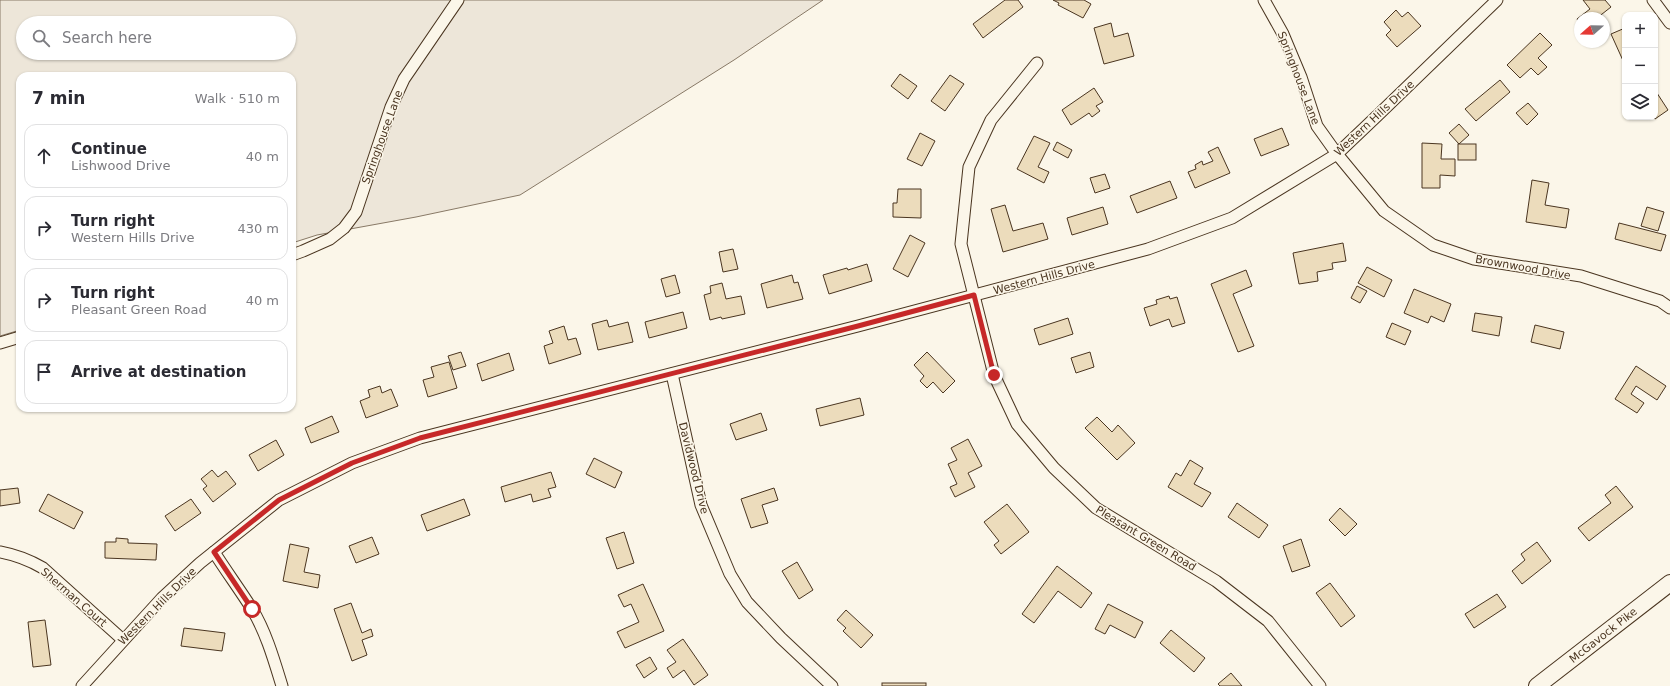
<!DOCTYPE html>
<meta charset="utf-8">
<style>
:root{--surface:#fff;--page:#f2f2f3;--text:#2b2b33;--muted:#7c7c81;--line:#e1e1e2}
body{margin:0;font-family:"DejaVu Sans",sans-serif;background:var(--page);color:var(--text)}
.controls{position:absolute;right:12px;top:12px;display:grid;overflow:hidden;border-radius:8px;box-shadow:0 1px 3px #0004}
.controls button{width:36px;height:36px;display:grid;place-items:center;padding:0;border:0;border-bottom:1px solid var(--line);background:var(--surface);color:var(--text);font:20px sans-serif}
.compass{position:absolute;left:1574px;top:12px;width:36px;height:36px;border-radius:50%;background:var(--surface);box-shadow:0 1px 3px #0004;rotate:250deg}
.stop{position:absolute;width:12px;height:12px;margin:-9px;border:3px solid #c62828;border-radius:50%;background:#fff}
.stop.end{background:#c62828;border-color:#fff;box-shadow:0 1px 4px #0008}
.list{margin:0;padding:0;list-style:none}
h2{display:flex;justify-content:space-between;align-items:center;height:52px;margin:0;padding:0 16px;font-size:17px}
h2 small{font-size:13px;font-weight:400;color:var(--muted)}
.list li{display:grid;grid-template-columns:26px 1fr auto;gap:12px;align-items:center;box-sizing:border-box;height:64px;margin:0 8px 8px;padding:0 8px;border:1px solid var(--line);border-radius:12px}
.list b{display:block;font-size:15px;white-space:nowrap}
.list p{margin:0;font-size:13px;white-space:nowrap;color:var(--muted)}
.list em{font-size:13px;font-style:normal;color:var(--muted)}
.icon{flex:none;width:22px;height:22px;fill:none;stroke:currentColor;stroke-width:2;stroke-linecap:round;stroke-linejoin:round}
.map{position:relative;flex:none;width:1670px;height:686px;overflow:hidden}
.search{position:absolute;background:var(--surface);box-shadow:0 1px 3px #0004;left:16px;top:16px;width:280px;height:44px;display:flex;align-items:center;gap:10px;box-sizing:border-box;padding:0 14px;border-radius:22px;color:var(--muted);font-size:15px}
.panel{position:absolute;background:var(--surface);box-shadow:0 1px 3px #0004;left:16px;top:72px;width:280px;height:340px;border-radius:12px}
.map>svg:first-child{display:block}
.green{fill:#ede6d9;stroke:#887966;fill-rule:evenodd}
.building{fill:#ecdcbc;stroke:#4a3520}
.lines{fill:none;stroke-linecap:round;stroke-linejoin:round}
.street-casing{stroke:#4a3520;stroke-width:13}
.secondary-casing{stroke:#4a3520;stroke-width:18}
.street{stroke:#fbf6e9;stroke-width:11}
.secondary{stroke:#fbf6e9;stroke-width:16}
.route{stroke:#c62828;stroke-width:5}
.labels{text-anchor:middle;stroke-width:3;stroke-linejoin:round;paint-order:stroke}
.street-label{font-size:11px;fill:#4a3520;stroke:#fbf6e9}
</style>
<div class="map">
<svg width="1670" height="686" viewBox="0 0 1670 686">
<rect width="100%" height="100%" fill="#fbf6e9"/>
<path class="green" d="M0,0H823L734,60L520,195L416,217L317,235L292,243V76H20V330L0,336ZM23,23H289V53H23Z"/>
<g class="building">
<polygon points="1005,0 1018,0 1023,7 983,38 973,24"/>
<polygon points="1053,0 1084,0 1091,4 1083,18 1058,5 1059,3"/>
<polygon points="1583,0 1605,0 1611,7 1597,18 1580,18 1580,24 1577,19 1590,9"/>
<polygon points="1396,10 1402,17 1408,12 1421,26 1397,47 1386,35 1391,30 1384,22"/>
<polygon points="1111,23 1114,37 1128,33 1134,56 1104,64 1094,28"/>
<polygon points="1625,28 1625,65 1611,34"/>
<polygon points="1540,33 1552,45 1538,58 1547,67 1538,75 1531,68 1520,78 1507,65"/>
<polygon points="900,74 917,86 908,99 891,86"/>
<polygon points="950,75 964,84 945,111 931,101"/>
<polygon points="1500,80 1510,92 1476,121 1465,109"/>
<polygon points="1094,88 1103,102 1096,106 1100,111 1092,117 1089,113 1071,125 1062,110"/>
<polygon points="1655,90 1668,110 1655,119 1654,117 1655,117"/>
<polygon points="1528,103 1538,114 1527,125 1516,113"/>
<polygon points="1459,124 1469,135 1459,144 1449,133"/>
<polygon points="1282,128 1289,145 1261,156 1254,139"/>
<polygon points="920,133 935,141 922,166 907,159"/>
<polygon points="1034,136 1050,143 1038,167 1049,172 1044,183 1017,169"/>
<polygon points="1057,142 1072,150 1068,158 1053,150"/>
<polygon points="1422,143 1442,144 1441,159 1455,159 1455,176 1440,175 1440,188 1422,188"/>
<rect x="1458" y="144" width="18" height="16"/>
<polygon points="1218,147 1230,173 1195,188 1188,172 1196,169 1195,165 1202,161 1203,165 1213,161 1208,152"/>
<polygon points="1105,174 1110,188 1095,193 1090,178"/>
<polygon points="1532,180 1549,183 1545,205 1569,209 1566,228 1526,222"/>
<polygon points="1170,181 1177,198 1137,213 1130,196"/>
<polygon points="898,189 921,189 921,218 893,217 893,203 897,203"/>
<polygon points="1005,205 1013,231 1043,223 1048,239 1003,252 991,209"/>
<polygon points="1103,207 1108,224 1072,235 1067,218"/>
<polygon points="1647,207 1664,212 1658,231 1641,226"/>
<polygon points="1619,223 1666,235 1661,251 1615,239"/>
<polygon points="910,235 925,243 908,277 893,269"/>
<polygon points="1343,243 1346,261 1332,263 1333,269 1317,272 1318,281 1299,284 1293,253"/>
<polygon points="733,249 738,269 723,272 719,252"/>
<polygon points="867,264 872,281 829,294 823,275 847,268 848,270"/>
<polygon points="1367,267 1392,280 1384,297 1358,283"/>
<polygon points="1246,270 1252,286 1233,294 1254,346 1238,352 1211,284"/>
<polygon points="675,275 680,293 666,297 661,279"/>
<polygon points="792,275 794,283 798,282 803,299 767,308 761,284"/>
<polygon points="722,283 726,299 741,296 745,314 722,319 721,317 710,320 704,295 711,293 710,286"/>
<polygon points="1357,286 1367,291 1360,303 1351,298"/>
<polygon points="1414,289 1451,304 1444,322 1431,316 1428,323 1404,313"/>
<polygon points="1169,296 1170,299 1177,297 1185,323 1172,327 1169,319 1150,326 1144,308 1157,304 1156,300"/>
<polygon points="683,312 687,328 649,338 645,322"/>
<polygon points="1475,313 1502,317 1499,336 1472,331"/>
<polygon points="1068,318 1073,334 1039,345 1034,329"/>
<polygon points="607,320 609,327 628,322 633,342 598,350 592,324"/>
<polygon points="1392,323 1411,331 1405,345 1386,337"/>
<polygon points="1535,325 1564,332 1560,349 1531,342"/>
<polygon points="564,326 568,340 576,338 581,354 549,364 544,346 553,343 549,331"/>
<polygon points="461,352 466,366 453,370 448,356"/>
<polygon points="927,352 955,381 943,393 933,382 927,388 920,381 924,376 914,365"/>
<polygon points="1090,352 1094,367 1076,373 1071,358"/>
<polygon points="509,353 514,370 482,381 477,364"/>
<polygon points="449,362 457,388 428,397 423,380 434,377 431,367"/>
<polygon points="1636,366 1666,386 1657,400 1636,386 1631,394 1644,403 1637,413 1615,399"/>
<polygon points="380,386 382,393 391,389 398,406 366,418 360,401 370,397 368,390"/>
<polygon points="860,398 864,415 820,426 816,409"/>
<polygon points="761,413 767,430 736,440 730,424"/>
<polygon points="332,416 339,432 311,443 305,428"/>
<polygon points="1097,417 1112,432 1118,425 1135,443 1117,460 1085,428"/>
<polygon points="968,439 982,466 968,473 975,487 955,497 950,487 957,484 948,464 957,460 951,448"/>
<polygon points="276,440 284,455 258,471 249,455"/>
<polygon points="594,458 622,472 615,488 586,474"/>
<polygon points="1190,460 1203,468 1194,484 1211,493 1202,507 1168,487 1176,473 1181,476"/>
<polygon points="212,470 218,477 226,471 236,484 213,502 203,489 207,486 201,479"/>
<polygon points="551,472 556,487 548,489 551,497 533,502 531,494 505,502 501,487"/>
<polygon points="1616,486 1633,507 1589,541 1578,528 1611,503 1605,495"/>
<polygon points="18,488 20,503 0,506 0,490"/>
<polygon points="774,488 778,500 762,505 768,523 751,528 741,499"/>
<polygon points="48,494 83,512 74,529 39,511"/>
<polygon points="191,499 201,513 175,531 165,516"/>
<polygon points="464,499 470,515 427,531 421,515"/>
<polygon points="1237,503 1268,525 1259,538 1228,517"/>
<polygon points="1007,504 1029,532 1001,554 994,545 999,541 984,522"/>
<polygon points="1340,508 1357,524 1345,536 1329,520"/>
<polygon points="624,532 634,563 617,569 606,538"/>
<polygon points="372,537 379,554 356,563 349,546"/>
<polygon points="116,538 128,539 128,543 157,544 156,560 105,558 105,542 116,542"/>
<polygon points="1301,539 1310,566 1292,572 1283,546"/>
<polygon points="1537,542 1551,561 1522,584 1512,571 1525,560 1521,554"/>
<polygon points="290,544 309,548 304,572 320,575 318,588 283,581"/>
<polygon points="797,562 813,590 799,599 782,571"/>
<polygon points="1057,566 1092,593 1081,608 1058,591 1034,623 1022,614"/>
<polygon points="1330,583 1355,616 1341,627 1316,593"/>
<polygon points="643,584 664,631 625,648 617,632 639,622 631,604 624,607 618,595"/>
<polygon points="1497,594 1506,607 1474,628 1465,614"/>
<polygon points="351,603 362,633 371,629 373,636 362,640 367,655 352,661 334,609"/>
<polygon points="1108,604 1143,622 1135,638 1110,625 1105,634 1095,629"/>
<polygon points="846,610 873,635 861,648 843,631 846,628 837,620"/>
<polygon points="45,620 51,665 33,667 28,622"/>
<polygon points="184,628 225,633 222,651 181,646"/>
<polygon points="1171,630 1205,658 1194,672 1160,643"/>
<polygon points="683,639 708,675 694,685 684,670 673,678 667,668 676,662 667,650"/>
<polygon points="650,657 657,669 644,678 636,665"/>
<polygon points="1231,673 1242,686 1220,686 1218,684"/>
<rect x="882" y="683" width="44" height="3"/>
</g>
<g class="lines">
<defs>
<g id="street">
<polyline points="1264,0 1283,34 1301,77 1317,126 1337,154 1384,211 1433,245 1474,259 1581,276 1660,301 1670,308"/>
<polyline points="1653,0 1670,23"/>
<polyline points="1037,63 991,120 969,167 961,244 994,375 1017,424 1054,468 1096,508 1216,581 1268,621 1320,686"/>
<polyline points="292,255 303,251 330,239 344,228 356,212 391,107 404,79 458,0"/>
<polyline points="0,343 20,337"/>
<polyline points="672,374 701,505 730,574 747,602 781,638 832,686"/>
<path d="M0,552C16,555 29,560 43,568L123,640"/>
<path d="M214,552C226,571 240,590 252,609C266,632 274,660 282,686"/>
<polyline points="82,686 162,598 200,563 279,500 352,463 420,438 858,326 1148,249 1232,218 1337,154 1378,115 1497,0"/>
</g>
<polyline id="secondary" points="1537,686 1670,583"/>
</defs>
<use href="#street" class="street-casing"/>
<use href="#secondary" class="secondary-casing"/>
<use href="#street" class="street"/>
<use href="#secondary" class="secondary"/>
</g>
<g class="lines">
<polyline class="route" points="252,609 214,552 279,500 352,463 420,438 858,326 974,295 994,375"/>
</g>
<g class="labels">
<g class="street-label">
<text transform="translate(1299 78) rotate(69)" y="4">Springhouse Lane</text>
<text transform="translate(1374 118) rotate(-43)" y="4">Western Hills Drive</text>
<text transform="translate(382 137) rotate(-70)" y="4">Springhouse Lane</text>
<text transform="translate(1523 267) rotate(10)" y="4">Brownwood Drive</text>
<text transform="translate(1044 277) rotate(-15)" y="4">Western Hills Drive</text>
<text transform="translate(694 468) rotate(76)" y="4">Davidwood Drive</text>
<text transform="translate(1146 538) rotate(31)" y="4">Pleasant Green Road</text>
<text transform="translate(74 597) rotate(41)" y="4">Sherman Court</text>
<text transform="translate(157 606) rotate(-45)" y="4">Western Hills Drive</text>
<text transform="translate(1603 635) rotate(-38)" y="4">McGavock Pike</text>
</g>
</g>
</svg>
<div class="controls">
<button>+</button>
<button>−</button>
<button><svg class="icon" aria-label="layers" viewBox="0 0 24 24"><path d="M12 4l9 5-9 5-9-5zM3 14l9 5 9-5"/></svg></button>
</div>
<svg class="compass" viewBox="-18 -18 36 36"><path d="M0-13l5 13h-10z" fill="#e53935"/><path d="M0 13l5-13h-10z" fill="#7c7c81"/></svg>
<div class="stop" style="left:252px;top:609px"></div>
<div class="stop end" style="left:994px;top:375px"></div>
<div class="search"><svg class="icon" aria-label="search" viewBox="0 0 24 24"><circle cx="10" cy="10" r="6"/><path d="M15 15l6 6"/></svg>Search here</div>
<section class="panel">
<h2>7 min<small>Walk · 510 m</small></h2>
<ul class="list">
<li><svg class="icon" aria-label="ahead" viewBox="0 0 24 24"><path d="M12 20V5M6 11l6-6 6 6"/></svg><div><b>Continue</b><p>Lishwood Drive</p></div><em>40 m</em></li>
<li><svg class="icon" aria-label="right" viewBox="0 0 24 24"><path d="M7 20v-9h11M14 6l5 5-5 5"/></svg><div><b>Turn right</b><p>Western Hills Drive</p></div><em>430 m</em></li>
<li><svg class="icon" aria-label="right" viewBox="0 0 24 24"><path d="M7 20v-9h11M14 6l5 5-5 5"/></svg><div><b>Turn right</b><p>Pleasant Green Road</p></div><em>40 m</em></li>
<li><svg class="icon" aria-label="arrive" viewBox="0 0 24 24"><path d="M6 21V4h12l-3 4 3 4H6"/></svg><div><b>Arrive at destination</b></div></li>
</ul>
</section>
</div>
